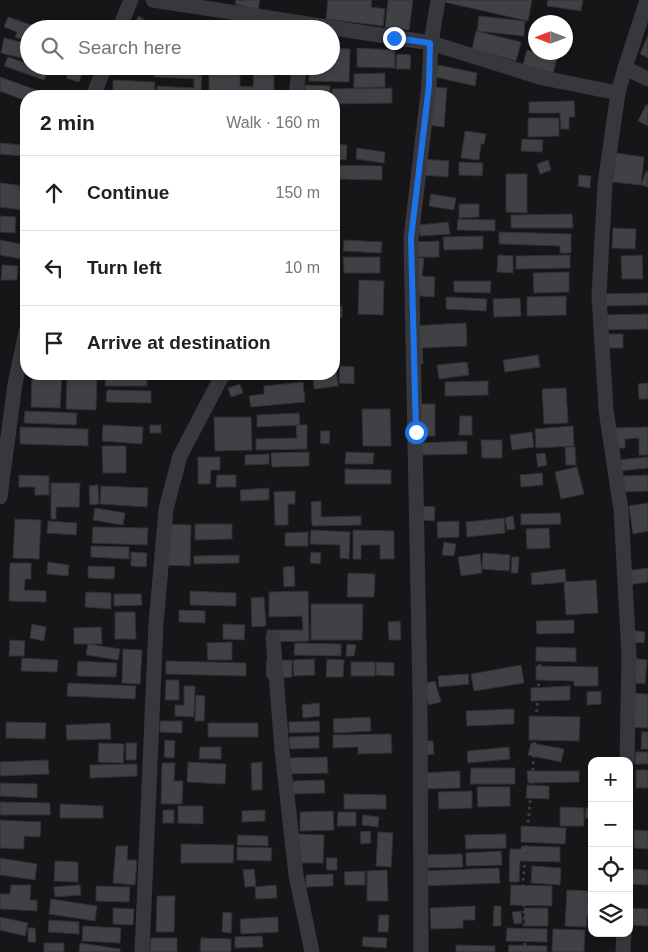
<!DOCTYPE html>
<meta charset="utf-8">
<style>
:root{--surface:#fff;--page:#f2f2f2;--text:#202124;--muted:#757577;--line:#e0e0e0}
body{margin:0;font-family:Helvetica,sans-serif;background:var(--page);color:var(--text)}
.controls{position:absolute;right:15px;bottom:15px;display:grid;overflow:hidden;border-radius:10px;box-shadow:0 2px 8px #0003}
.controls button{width:45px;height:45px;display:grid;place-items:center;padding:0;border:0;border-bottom:1px solid var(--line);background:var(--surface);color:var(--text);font:25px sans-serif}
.compass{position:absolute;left:528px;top:15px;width:45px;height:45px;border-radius:50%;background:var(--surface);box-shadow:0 2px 8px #0003;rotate:270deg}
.stop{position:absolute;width:15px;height:15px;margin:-11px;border:4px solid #1a73e8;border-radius:50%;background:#fff}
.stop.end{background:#1a73e8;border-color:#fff;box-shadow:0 1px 5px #0008}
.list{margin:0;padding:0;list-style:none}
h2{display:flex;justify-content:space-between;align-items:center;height:65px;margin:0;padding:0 20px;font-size:21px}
h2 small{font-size:16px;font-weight:400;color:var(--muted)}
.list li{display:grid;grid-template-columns:32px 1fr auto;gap:15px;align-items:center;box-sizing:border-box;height:75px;padding:0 20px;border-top:1px solid var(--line)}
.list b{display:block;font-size:19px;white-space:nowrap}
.list em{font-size:16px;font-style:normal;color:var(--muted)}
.icon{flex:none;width:28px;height:28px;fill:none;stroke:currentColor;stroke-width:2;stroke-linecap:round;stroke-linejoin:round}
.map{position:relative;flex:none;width:648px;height:952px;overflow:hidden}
.search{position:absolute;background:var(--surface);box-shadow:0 2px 8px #0003;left:20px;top:20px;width:320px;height:55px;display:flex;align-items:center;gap:12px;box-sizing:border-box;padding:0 18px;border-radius:28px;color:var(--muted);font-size:19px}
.panel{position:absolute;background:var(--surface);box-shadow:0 2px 8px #0003;left:20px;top:90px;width:320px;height:290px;border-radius:20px}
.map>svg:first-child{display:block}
.building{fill:#404145;stroke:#303034}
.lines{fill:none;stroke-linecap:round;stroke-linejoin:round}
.path{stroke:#3d3f44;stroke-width:3;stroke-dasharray:2.5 4;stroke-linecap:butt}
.minor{stroke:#37383d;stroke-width:15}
.route{stroke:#1a73e8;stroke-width:6}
</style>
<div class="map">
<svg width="648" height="952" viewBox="0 0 648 952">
<rect width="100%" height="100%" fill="#161618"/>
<g class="building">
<polygon points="236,0 260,0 258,10 235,4"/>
<polygon points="328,0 372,0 371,7 385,9 383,26 326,19"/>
<polygon points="388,0 413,0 409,30 385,28"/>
<polygon points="445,0 532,0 528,21 444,2"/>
<polygon points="548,0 583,0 581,11 547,6"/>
<polygon points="139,16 153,26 151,29 137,29 133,25"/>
<polygon points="479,16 525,21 524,36 477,31"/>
<polygon points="8,17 40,28 40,29 29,29 29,42 15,37 17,32 4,27"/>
<polygon points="476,31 521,42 516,61 472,49"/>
<polygon points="648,35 648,58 640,54"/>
<polygon points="4,38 29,44 29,60 1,53"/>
<polygon points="331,48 350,49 349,82 309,81 309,66 331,66"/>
<polygon points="357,48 395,50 395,68 357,67"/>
<polygon points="527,50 557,58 553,73 523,65"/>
<polygon points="397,54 411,55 410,69 396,69"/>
<polygon points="8,57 29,64 29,66 34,66 48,71 44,80 4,66"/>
<polygon points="438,65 477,73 475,86 435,77"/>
<polygon points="70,66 80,66 84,68 79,82 66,78"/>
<polygon points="155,66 202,66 201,96 156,96 157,86 194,88 194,79 154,77"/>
<polygon points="254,66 274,66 274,96 209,96 209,68 240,68 240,86 253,87"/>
<polygon points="385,73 385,87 354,88 354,74"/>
<polygon points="0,77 39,91 37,96 26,96 26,101 0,91"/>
<polygon points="113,80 155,82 154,96 143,96 143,94 113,92"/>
<polygon points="305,85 330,86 330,96 317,96 317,92 305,92"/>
<polygon points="430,87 447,88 444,127 428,125"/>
<polygon points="392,88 392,103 334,104 332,89"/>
<polygon points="574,101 575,117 569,117 569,129 561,129 560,113 529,113 529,102"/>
<polygon points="646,105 648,105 648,126 638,121"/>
<polygon points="528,118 559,118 559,136 528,137"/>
<polygon points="465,131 486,134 484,144 481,144 479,160 461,158"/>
<polygon points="522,139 543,140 542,152 521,151"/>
<polygon points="0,143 22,145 21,156 0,154"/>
<polygon points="334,144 347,145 346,160 334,159"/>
<polygon points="357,148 385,152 384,163 356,159"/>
<polygon points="616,153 644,157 641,185 612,182"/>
<polygon points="422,159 449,161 448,177 421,175"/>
<polygon points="548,160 551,170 540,174 537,164"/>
<polygon points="459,162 483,163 482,176 459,175"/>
<polygon points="334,165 382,166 382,180 334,179"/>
<polygon points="646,171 648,172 648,187 641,185"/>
<polygon points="506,174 527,174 527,213 506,212"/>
<polygon points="579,175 591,176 590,188 578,186"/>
<polygon points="0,183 25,186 23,210 0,207"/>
<polygon points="431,194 456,198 454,210 429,206"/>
<polygon points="459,204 479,204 479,217 459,218"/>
<polygon points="572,214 573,228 511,228 511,215"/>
<polygon points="0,216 16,217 15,233 0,232"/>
<polygon points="458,219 495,220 495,231 457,230"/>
<polygon points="448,222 450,234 420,236 419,225"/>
<polygon points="613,228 636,229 635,249 612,248"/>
<polygon points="499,232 571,234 571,253 560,253 560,246 499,244"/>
<polygon points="483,236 483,249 444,250 443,237"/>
<polygon points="0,240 26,245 26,260 0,255"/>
<polygon points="344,240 382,242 381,253 343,251"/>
<polygon points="439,241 439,257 413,257 413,242"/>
<polygon points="334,242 338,242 337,263 334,262"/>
<polygon points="498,255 513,256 513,273 497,272"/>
<polygon points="570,255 570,268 516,269 516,256"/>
<polygon points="642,255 643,279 622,279 621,256"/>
<polygon points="343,257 380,257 380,273 344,273"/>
<polygon points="412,258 424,258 422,276 435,277 434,297 410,295"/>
<polygon points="2,265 18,266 17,280 1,280"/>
<polygon points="569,272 569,292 534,293 533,273"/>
<polygon points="359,280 384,281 383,315 358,314"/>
<polygon points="454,281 491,281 490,293 454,292"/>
<polygon points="648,293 648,305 604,306 603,294"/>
<polygon points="566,296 566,315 527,316 527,297"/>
<polygon points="446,297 487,299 486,311 446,309"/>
<polygon points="520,298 521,316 494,317 493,299"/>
<rect x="334" y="306" width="8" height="12"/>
<polygon points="648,314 648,329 600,330 600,315"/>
<polygon points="466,323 467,346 422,348 423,364 410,364 408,326"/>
<rect x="602" y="334" width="21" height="14"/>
<polygon points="538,355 540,367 505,372 503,360"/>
<polygon points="334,358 335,358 338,386 314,389 313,374 334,374"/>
<polygon points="467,362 469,375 439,379 437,365"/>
<polygon points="340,366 354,367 354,384 339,383"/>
<polygon points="32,374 62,374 60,408 31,407"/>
<polygon points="67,374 97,374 96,410 66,409"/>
<polygon points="106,374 147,374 147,386 105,386"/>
<polygon points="488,381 488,395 445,396 445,382"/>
<polygon points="303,382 305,402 251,407 249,396 264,394 264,386"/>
<polygon points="648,383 648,399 639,399 638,384"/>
<polygon points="240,384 243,393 231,397 228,388"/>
<polygon points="566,388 568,423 544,424 542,389"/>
<polygon points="107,390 151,391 151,403 106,402"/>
<rect x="417" y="404" width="18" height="32"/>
<polygon points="362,409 390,409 391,446 363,446"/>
<polygon points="25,411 77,413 76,425 24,423"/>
<polygon points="299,413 300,425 257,427 257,415"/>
<polygon points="460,416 472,416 472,435 459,435"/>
<polygon points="214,417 251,417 252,450 215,451"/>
<polygon points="103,425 143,427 142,444 102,441"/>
<rect x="150" y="425" width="11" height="8"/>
<polygon points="296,425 307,425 307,449 256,450 256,439 297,438"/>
<polygon points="573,426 574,446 536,448 535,429"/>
<polygon points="20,427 88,429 88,446 20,444"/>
<polygon points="648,427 648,455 639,455 639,438 625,439 625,448 611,448 610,428"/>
<polygon points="321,431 330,431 329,444 320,443"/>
<polygon points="532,432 534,447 512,450 510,435"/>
<polygon points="481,440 502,440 502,458 482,458"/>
<polygon points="467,441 467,454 420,455 419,443"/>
<polygon points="102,446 126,446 126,473 103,473"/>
<polygon points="565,447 575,447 576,465 566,465"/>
<polygon points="309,452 309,466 272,467 271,453"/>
<polygon points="346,452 374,453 373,464 345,464"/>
<polygon points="545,453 547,465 538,467 536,454"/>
<polygon points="269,454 269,464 245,465 245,455"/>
<polygon points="198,457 220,457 220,470 211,470 210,484 198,484"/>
<polygon points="648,457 648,468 618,471 617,460"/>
<polygon points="577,467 584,494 561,499 555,472"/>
<polygon points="345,469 391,470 391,484 345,484"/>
<polygon points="542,473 543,485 521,487 520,475"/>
<polygon points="19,475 49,476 49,495 35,495 35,487 19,487"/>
<polygon points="217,475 236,475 236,487 216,487"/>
<polygon points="648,475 648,491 621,492 620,476"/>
<polygon points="51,483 80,483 79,507 56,507 56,519 51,519"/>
<polygon points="98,485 99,504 90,505 89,486"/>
<polygon points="101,486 148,488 147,507 100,504"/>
<polygon points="269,488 269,500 241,501 240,490"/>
<polygon points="295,491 295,504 288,504 288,525 275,525 274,492"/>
<polygon points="321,501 321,517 361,516 361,525 312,526 311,502"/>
<polygon points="648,503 648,531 633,534 629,506"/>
<polygon points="423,506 435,507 434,521 423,520"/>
<polygon points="95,508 125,513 123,525 93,520"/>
<polygon points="560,513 561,524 521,525 521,514"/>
<polygon points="513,516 515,529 507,530 505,518"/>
<polygon points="504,518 505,533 467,537 466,522"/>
<polygon points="15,519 41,520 39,559 13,558"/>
<polygon points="48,521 77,523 76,535 47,533"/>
<polygon points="459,521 459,537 438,538 437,522"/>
<polygon points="165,524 191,525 190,566 164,565"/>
<polygon points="195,524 232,524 232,539 195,540"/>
<polygon points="93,527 148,528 147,545 92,543"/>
<polygon points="549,528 550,548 527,549 526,529"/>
<polygon points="311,530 350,532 349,559 340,558 340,545 310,544"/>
<polygon points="353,530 394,531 394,559 380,559 380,545 361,545 361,559 353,559"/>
<polygon points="308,532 308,546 285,546 285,533"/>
<polygon points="444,542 456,544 454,556 442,555"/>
<polygon points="91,546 129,547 129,559 91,557"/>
<polygon points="131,552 147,553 146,567 131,566"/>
<polygon points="311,552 321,553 320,564 310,563"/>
<polygon points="483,553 510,555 509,571 482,569"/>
<polygon points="480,554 482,573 461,576 458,557"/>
<polygon points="239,555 239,563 194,564 194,556"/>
<polygon points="512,557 519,557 518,573 511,573"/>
<polygon points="48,562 69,565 68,576 47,574"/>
<polygon points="10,563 31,563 31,579 25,579 24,590 46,591 46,602 9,601"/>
<polygon points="88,566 115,567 114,579 88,578"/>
<polygon points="294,566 295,586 284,587 283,567"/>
<polygon points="648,568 648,582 628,585 626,571"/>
<polygon points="565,569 566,582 532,585 531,573"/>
<polygon points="348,573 375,574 374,597 347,597"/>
<polygon points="596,580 598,613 566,615 564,582"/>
<polygon points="190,591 236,593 236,606 190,605"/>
<polygon points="308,591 309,641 267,642 267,630 303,630 302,616 269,617 269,592"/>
<polygon points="86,592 111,593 111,609 85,607"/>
<polygon points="114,594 141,594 142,605 114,606"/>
<polygon points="264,597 266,626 252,627 251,598"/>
<polygon points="311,604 363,604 362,640 311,640"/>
<polygon points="179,610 205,611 205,623 179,622"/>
<polygon points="115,612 135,612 136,639 115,639"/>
<polygon points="574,620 574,633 537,634 536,621"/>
<polygon points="400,621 401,640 389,640 388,622"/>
<polygon points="32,624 46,627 44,641 30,638"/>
<polygon points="223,624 245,625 244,640 223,639"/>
<polygon points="101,627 102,644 74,644 74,628"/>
<polygon points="630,630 645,632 644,643 629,642"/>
<polygon points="10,640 25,641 24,656 9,656"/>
<polygon points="232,642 232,660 208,660 207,643"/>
<polygon points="295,643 341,644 341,656 294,655"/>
<polygon points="88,644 120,649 118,660 86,655"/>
<polygon points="347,644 356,645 354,656 346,656"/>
<polygon points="536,647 576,648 576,662 536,661"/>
<polygon points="123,649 142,650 140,684 122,683"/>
<polygon points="22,658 58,660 57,672 21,671"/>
<polygon points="631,658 647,660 645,684 628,682"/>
<polygon points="314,659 315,675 294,676 293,660"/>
<polygon points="327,659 344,660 343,677 326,677"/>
<polygon points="292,660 292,677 267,678 266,661"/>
<polygon points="78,661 117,663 116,677 77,676"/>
<polygon points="166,661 246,663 246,676 166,674"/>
<rect x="351" y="662" width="24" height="14"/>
<polygon points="376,662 394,663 394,676 376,675"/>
<polygon points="521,665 524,683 474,691 471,674"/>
<polygon points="536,666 598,667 598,686 574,686 574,681 536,680"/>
<polygon points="468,674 469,684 439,687 438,676"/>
<polygon points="166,680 179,680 179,700 165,700"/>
<polygon points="435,681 441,702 429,705 423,684"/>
<polygon points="68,683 136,686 135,699 67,696"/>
<polygon points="184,686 195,686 194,717 175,716 175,705 184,705"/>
<polygon points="570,686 570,700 531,701 531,688"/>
<polygon points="601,691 601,704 587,705 587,692"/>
<polygon points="623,693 648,694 648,728 621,727"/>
<polygon points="196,695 205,696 204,721 195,721"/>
<polygon points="319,703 320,716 303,718 302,705"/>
<polygon points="514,709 514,724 467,726 466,711"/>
<polygon points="529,716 580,717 579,741 529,740"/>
<polygon points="370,717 371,731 334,733 333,719"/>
<polygon points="160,721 182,721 182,733 160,732"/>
<polygon points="319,721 320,732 289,733 289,722"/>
<polygon points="6,722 46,723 45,739 6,738"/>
<polygon points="110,723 111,739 67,740 66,725"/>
<rect x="208" y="723" width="50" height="14"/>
<polygon points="642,732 648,732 648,749 641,749"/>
<polygon points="391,734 392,753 358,754 358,747 333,748 333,735"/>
<polygon points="319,736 319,748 290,749 289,737"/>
<polygon points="165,740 175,741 174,758 164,757"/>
<polygon points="422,741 433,741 434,754 423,755"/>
<polygon points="99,743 124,744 123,763 98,762"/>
<polygon points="126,743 137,743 136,760 126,760"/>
<polygon points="531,743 564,749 561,762 528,755"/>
<polygon points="200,747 221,747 221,759 199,759"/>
<polygon points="509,747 510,759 468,763 467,751"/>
<polygon points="636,752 648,752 648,764 635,764"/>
<polygon points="327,757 328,773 288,774 288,758"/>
<polygon points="48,760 49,774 0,776 0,762"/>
<polygon points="188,762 226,764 225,784 187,782"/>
<polygon points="262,762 262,790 252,790 251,763"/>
<polygon points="162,763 175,763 174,781 183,781 182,804 161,804"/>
<polygon points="137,764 137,776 90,778 90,765"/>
<polygon points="471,768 515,768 515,784 470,784"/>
<rect x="636" y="770" width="12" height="18"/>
<polygon points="460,771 460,788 422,789 421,773"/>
<polygon points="527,771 579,771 579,782 528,783"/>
<polygon points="324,780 325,793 293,794 293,781"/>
<polygon points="0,783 37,784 37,798 0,796"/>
<polygon points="527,785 549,786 549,799 526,798"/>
<polygon points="477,787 510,787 510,806 478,807"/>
<polygon points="472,791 472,808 439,809 438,792"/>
<polygon points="344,794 386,795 386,809 344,809"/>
<polygon points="0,802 50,803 50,815 0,815"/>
<polygon points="60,804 103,806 103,818 60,818"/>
<polygon points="178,806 203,806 203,824 178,823"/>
<polygon points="560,807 584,808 584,826 560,826"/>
<polygon points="586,808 592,808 592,818 585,818"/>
<rect x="163" y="810" width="11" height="13"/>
<polygon points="265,810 265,821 242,822 242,811"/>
<polygon points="333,811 334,830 300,831 300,812"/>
<polygon points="338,812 356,812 356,826 337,826"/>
<polygon points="363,815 379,817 378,827 362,825"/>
<polygon points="0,820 41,822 40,837 24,836 24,849 0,848"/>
<polygon points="521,826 566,828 565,844 521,842"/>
<polygon points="634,830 648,831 648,849 634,848"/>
<polygon points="370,831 371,843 361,844 360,832"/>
<polygon points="378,832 393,833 391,867 376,866"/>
<polygon points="292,834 324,835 323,863 291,863"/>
<polygon points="506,834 506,848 466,849 465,835"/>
<polygon points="238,835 268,836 268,846 237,845"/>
<polygon points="181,844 234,845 233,863 181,863"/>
<polygon points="116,846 128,846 127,860 137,860 135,885 113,883"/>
<polygon points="522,846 560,847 560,862 520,861 519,882 509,882 510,849 521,849"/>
<polygon points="237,847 272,848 271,861 237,860"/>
<polygon points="501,851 502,865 466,866 466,853"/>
<polygon points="462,854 463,867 422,868 421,855"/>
<polygon points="0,858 37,864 35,880 0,875"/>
<polygon points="326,858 337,858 337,870 327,870"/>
<polygon points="55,861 78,862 78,882 54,881"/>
<polygon points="532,866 561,868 560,885 531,883"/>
<polygon points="499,868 500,883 423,886 422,871"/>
<polygon points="254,869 256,886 245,887 243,870"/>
<polygon points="629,869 648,870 648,885 629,884"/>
<polygon points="387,870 388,901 367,901 367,871"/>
<polygon points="365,871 365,885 345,885 344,872"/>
<polygon points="333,874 333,886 306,887 306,875"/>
<polygon points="11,885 31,885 30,900 37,900 37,911 0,909 0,894 10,894"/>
<polygon points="80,885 81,895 55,897 54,887"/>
<polygon points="276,885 277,898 256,899 255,887"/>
<polygon points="511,885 552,886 552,906 510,905"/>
<polygon points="96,886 130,887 129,902 96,901"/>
<polygon points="567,890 589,891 588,902 592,902 592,917 587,917 586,927 565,926"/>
<polygon points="157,896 175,896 174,932 156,932"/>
<polygon points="51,899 97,906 95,921 49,914"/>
<polygon points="475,906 475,920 463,920 463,928 431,929 430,908"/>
<polygon points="494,906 501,906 501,926 493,926"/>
<polygon points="113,908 134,909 133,925 113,924"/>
<polygon points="524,908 548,908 548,926 525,926"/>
<polygon points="629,908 648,909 648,926 629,925"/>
<polygon points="521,911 522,923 514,924 512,912"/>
<polygon points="223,912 232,913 231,933 222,932"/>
<polygon points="379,915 389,915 388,932 378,932"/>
<polygon points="0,917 28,923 25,936 0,930"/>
<polygon points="278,917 278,932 241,934 240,919"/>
<polygon points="49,920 79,922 79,934 48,932"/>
<polygon points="83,926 121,928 120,943 82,941"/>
<polygon points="28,928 35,928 36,942 28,942"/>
<polygon points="507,928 547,929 547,942 506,941"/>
<polygon points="553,929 585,930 584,952 552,952"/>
<polygon points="262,936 263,947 235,948 235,937"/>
<polygon points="363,937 387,938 386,948 362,946"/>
<polygon points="151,938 177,938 177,952 150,952"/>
<polygon points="201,938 231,939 231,952 200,952"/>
<rect x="44" y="943" width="20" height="9"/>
<polygon points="80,943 120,949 120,952 79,952"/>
<polygon points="456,945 495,946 495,952 456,952"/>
<polygon points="509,945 547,946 547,952 508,952"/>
</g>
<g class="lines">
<polyline class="path" points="525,952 523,882 533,768 541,648"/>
<g class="minor">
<polyline points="153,0 431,43 543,78 618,93 625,68 648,79"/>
<polyline points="119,29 131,0"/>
<polyline points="625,68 647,0"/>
<polyline points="618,93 605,184 599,296 606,410 621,510 629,655 627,761"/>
<polyline points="93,96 105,66"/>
<polyline points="296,96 299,66"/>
<polyline points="0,497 15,384 26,332"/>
<polyline points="273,638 282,750 296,875 312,952"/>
<polyline points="142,952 156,624 166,509 180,456 223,374"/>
<polyline points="421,952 420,694 411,238 429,85 431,43 438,0"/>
<polyline points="623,952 624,933"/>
</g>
</g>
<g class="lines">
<polyline class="route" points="394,38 430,43 429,85 411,238 416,432"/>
</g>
</svg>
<div class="controls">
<button>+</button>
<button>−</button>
<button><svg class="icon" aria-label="locate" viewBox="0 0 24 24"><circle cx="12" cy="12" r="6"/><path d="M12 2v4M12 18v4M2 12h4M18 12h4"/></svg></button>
<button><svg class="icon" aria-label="layers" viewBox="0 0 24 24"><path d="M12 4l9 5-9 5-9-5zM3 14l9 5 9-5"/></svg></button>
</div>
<svg class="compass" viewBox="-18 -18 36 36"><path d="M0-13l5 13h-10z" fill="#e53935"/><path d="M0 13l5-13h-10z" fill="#757577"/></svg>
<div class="stop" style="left:416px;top:432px"></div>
<div class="stop end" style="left:394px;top:38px"></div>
<div class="search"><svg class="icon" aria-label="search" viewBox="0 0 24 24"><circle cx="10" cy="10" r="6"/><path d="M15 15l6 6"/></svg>Search here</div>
<section class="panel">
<h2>2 min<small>Walk · 160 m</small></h2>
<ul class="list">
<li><svg class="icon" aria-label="ahead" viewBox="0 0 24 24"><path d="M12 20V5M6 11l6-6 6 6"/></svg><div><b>Continue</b></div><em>150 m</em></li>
<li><svg class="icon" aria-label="left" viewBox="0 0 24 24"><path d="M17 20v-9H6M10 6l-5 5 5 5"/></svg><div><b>Turn left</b></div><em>10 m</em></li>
<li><svg class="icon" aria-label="arrive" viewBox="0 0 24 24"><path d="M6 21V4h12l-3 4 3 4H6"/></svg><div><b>Arrive at destination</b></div></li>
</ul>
</section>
</div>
